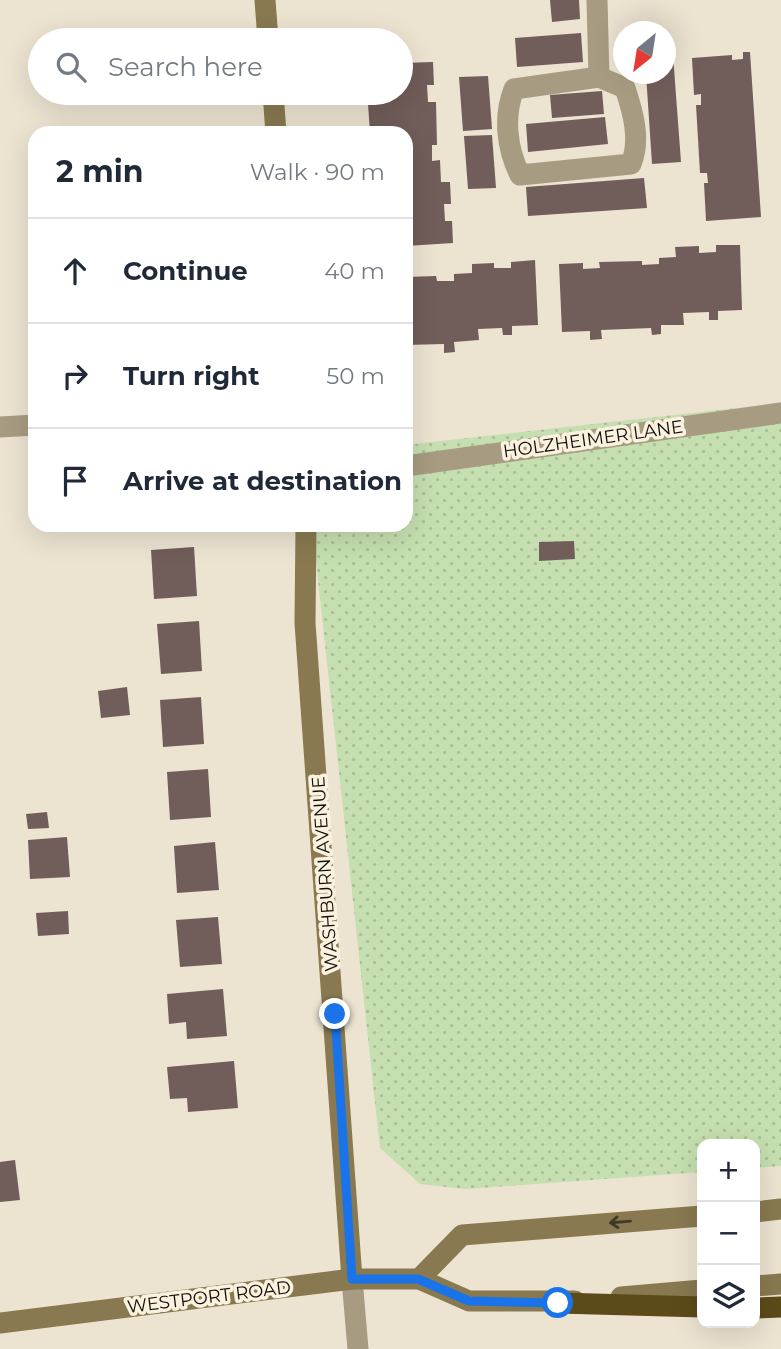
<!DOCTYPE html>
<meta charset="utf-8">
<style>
:root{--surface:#fff;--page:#f6f6f7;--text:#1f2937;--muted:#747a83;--line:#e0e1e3}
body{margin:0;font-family:Montserrat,sans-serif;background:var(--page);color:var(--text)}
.controls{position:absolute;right:21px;bottom:21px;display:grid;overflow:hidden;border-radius:14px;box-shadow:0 7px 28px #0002}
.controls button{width:63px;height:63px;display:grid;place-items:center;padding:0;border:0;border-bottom:2px solid var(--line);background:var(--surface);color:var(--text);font:35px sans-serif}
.compass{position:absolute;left:613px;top:21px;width:63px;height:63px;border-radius:50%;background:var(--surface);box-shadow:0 7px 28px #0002;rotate:210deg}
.stop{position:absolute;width:21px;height:21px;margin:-16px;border:5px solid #1a73e8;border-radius:50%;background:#fff}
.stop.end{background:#1a73e8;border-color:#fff;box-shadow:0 2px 7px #0008}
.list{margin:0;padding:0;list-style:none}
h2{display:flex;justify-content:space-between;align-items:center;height:91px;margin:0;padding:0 28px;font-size:30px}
h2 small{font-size:23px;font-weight:400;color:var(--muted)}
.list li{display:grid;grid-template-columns:46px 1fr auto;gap:21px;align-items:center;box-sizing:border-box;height:105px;padding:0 28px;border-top:2px solid var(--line)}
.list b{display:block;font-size:26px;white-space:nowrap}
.list em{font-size:23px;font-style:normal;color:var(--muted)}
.icon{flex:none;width:38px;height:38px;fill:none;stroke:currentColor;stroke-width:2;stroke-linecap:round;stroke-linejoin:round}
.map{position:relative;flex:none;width:781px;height:1349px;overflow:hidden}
.search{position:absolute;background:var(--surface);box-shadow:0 7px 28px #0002;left:28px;top:28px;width:385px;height:77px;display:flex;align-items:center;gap:18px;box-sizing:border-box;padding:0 24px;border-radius:38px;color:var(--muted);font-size:26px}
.panel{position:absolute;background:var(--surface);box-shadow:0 7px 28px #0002;left:28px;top:126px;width:385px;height:406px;border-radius:21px}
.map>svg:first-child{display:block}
.green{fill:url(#green-dots)}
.building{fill:#715d5a}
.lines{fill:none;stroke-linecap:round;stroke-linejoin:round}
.street{stroke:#a79c81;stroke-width:21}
.secondary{stroke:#887950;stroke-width:21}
.highway{stroke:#5c4b19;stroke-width:21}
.oneway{stroke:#413925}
.route{stroke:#1a73e8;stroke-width:9}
.labels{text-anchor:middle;stroke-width:7;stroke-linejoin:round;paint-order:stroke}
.street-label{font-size:18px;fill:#110e08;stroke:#faf1de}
</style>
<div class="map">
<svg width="781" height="1349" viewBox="0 0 781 1349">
<defs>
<pattern id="green-dots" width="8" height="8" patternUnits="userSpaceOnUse" patternTransform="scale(1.75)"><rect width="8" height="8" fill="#c5dfb0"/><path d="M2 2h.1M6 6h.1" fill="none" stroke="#a8be96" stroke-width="1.8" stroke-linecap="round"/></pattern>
</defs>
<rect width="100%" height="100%" fill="#ece3d1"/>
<polygon class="green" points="781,403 781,1166 755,1168 755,1144 702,1144 702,1172 465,1189 420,1184 380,1148 312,525 406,525 406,445"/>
<g class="building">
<polygon points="550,0 579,0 580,19 552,22"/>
<polygon points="581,33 583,62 517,67 515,38"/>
<polygon points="743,52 750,52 761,217 706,221 704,183 708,183 707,173 700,173 696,105 701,105 701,94 694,95 692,58 732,55 732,60 743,59"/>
<polygon points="673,55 681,162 652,164 646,74 666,74 666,56"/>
<polygon points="433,62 434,85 427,85 428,102 436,102 437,145 432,145 432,161 440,160 441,182 450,182 451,204 444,204 445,221 452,221 453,243 406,246 406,133 370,133 368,104 359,105 359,95 401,93 401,63"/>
<polygon points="488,76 492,129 463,131 459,77"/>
<polygon points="602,91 604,114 552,118 550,95"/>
<polygon points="605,117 608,144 528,152 526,124"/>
<polygon points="492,135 496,188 468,189 464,136"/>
<polygon points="644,178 647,208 528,216 526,187"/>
<polygon points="716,245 740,245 742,310 718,311 718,320 709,320 709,312 683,313 684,325 661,325 661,334 652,335 651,328 601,330 602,339 590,340 590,331 562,332 559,264 583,263 583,269 600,268 599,262 642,261 642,265 659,264 659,258 676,257 675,247 699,246 699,253 716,252"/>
<polygon points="535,260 538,325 512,326 512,335 503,335 502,328 478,329 479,340 454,342 455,352 444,353 444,344 406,345 406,277 436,276 437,281 454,281 454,274 472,273 472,264 494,263 494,268 511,268 511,262"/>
<polygon points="574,541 575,559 539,561 539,542"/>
<polygon points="194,547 197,596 154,599 151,550"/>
<polygon points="199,621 202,671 161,674 157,624"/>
<polygon points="127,687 130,715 101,718 98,691"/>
<polygon points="201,697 204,744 163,747 160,700"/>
<polygon points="208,769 211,817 170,820 167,772"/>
<polygon points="47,812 49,828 28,829 26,814"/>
<polygon points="67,837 70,877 30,879 28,840"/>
<polygon points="215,842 219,890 177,893 174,846"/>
<polygon points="68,911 69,934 38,936 36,913"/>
<polygon points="218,917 222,964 180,967 176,920"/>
<polygon points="223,989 227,1036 187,1039 186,1022 169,1024 167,994"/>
<polygon points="234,1061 238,1108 188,1112 187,1098 170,1099 167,1067"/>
<polygon points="15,1160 20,1200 0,1202 0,1162"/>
</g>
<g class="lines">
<g class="street">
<polyline points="597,0 599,77"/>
<path d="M599,77L625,88C633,112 641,140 631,164L520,175C507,149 503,117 514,89Z"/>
<polyline points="0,427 35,425"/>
<polyline points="406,466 781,413"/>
<polyline points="352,1279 358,1349"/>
</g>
<g class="secondary">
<polyline points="265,0 268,40"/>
<polyline points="273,93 276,133"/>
<polyline points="306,525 305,623 352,1279"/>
<polyline points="755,1212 781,1209"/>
<polyline points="419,1279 462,1235 702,1216"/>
<polyline points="755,1286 781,1284"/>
<polyline points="621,1297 702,1290"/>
<polyline points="0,1323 352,1279 419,1279 469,1301 575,1301"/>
</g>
<g class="highway">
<polyline points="558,1303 702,1307"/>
<polyline points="755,1308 781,1307"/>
</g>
</g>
<defs><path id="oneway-shaft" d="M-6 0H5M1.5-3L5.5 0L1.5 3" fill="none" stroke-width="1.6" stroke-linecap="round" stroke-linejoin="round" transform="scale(1.75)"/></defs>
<use class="oneway" href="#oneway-shaft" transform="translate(620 1222) rotate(175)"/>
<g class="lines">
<polyline class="route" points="335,1014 352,1279 418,1279 469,1301 558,1303"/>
</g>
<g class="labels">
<g class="street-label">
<text transform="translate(593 439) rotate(-8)" y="6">HOLZHEIMER LANE</text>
<text transform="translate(325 874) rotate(-94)" y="6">WASHBURN AVENUE</text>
<text transform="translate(209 1297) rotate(-7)" y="6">WESTPORT ROAD</text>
</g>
</g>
</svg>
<div class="controls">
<button>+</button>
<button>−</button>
<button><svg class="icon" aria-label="layers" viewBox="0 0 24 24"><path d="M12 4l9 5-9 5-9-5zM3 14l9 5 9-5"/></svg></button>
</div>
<svg class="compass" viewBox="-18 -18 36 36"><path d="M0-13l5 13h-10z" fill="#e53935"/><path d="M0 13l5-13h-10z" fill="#747a83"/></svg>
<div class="stop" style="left:558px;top:1303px"></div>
<div class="stop end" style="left:335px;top:1014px"></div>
<div class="search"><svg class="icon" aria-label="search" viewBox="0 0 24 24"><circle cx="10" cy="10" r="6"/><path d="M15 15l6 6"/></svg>Search here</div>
<section class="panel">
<h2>2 min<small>Walk · 90 m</small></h2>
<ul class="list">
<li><svg class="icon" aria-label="ahead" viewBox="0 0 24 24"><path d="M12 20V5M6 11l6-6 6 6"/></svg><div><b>Continue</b></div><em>40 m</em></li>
<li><svg class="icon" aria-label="right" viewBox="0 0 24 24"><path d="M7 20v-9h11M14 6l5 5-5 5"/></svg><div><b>Turn right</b></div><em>50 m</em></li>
<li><svg class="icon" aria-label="arrive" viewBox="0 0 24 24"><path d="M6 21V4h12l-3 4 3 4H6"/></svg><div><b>Arrive at destination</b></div></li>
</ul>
</section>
</div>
